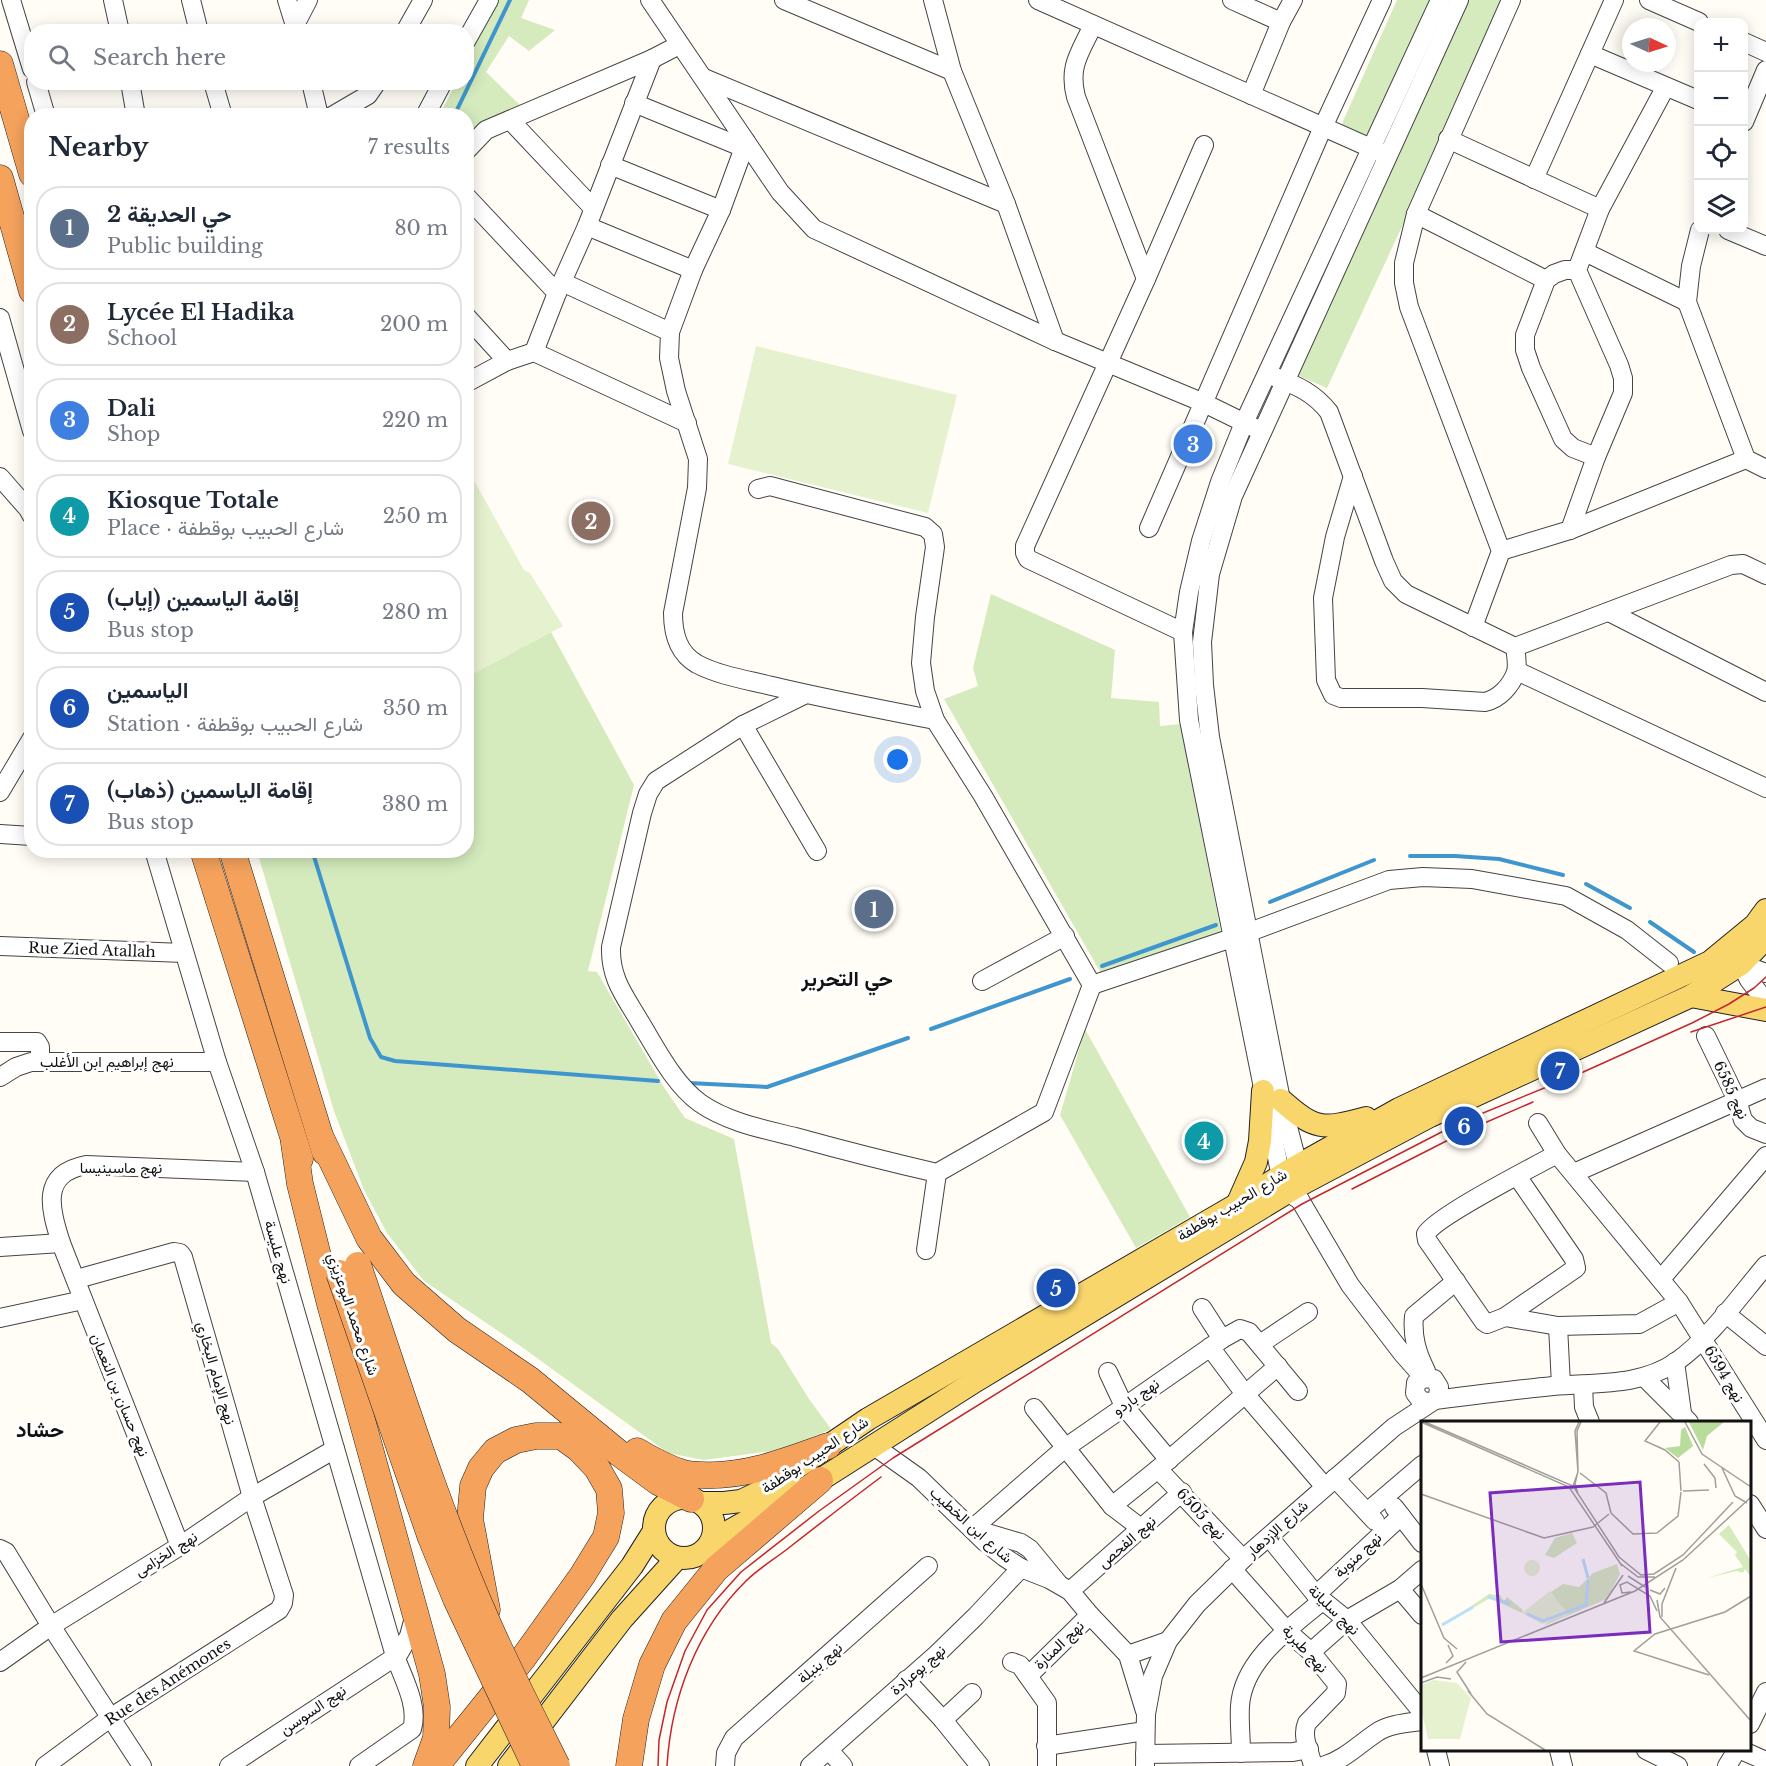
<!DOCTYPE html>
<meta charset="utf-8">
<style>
:root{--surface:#fff;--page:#f2f2f3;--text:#1f2937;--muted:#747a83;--line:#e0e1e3;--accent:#b45309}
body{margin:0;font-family:"Libre Baskerville",Vazirmatn,serif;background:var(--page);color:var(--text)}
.controls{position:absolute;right:18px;top:18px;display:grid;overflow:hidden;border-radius:12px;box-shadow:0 3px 15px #0003}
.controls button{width:54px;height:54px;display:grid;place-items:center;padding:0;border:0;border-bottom:2px solid var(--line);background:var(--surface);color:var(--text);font:30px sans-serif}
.compass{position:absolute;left:1622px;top:18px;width:54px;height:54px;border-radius:50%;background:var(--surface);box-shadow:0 3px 15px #0003;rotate:94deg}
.you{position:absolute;left:898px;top:760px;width:21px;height:21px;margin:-15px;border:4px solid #fff;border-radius:50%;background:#1a73e8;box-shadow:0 0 0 9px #1a73e833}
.badge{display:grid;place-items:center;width:39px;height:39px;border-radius:50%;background:var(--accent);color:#fff;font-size:20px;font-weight:700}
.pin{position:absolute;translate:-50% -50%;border:3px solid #fff;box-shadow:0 2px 6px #0006}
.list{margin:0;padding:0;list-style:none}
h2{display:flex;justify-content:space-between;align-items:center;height:78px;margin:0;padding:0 24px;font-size:26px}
h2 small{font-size:20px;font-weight:400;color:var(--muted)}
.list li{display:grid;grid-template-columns:39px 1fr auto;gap:18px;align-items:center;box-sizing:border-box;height:84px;margin:0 12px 12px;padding:0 12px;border:2px solid var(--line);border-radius:24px}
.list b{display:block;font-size:22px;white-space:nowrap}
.list p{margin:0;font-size:20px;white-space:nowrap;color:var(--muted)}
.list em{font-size:20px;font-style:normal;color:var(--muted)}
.icon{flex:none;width:33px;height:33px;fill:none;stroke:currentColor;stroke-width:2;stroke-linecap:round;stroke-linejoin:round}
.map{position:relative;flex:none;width:1766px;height:1766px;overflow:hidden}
.search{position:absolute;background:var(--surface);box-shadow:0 3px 15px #0003;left:24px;top:24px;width:450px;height:66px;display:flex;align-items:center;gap:15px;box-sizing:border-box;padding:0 21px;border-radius:24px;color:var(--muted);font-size:22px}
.panel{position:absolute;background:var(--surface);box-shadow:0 3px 15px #0003;left:24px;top:108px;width:450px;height:750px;border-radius:24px}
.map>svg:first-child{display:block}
.green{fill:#d5ebbd}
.pitch{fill:#e6f2cf}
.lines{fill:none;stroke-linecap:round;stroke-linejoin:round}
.stream{stroke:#3f96cf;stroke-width:4}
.minor-casing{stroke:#444;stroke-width:20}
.major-casing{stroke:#222;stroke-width:24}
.highway-casing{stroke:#222;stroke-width:27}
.minor{stroke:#fff;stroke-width:18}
.major{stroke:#f9d66b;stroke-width:22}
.highway{stroke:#f5a25d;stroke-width:26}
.tram{stroke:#c4262e;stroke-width:1.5}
.highway-bridge-casing{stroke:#222;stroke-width:27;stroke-linecap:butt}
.highway-bridge{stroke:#f5a25d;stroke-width:26}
.labels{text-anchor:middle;stroke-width:6;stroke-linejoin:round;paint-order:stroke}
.street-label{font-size:15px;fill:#111;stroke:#fff}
.district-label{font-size:21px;font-weight:bold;fill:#111;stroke:#fff}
.inset-river{fill:none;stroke:#b9e0f7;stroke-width:3}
.inset-road{fill:none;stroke:#a09f9a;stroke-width:1.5}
.view{fill:#7b2cbf;fill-opacity:0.15;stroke:#7b2cbf;stroke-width:3}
.inset-edge{fill:none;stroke:#111;stroke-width:3}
</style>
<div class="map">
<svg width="1766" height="1766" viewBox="0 0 1766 1766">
<rect width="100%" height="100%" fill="#fffdf5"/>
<g class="green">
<polygon points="498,0 529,0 521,18 555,30 529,51 509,36 486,72 522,107 467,140 466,116 439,116 456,83 466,82 467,61"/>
<polygon points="1397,0 1433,0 1370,142 1340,128"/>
<polygon points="1468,0 1507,0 1327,388 1297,375"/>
<polygon points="991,594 1115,650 1111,698 1159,702 1160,726 1181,724 1221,933 1102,975 944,699 978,686 973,668"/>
<polygon points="551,632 634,785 588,971 597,972 665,1089 685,1118 734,1139 771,1343 778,1349 809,1399 831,1429 786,1449 704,1460 668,1453 519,1345 424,1281 387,1233 364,1190 334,1111 257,851 466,850 467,677"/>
<polygon points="1085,1029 1190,1217 1136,1248 1060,1115"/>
</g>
<g class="pitch">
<polygon points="756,346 957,395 928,513 728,464"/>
<polygon points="467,468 524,570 530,573 563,626 467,677"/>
</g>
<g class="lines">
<g class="stream">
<polyline points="454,116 510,0"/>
<polyline points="312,850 370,1038 381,1057 395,1061 658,1081"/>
<polyline points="1410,856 1455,856 1499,859 1563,875"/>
<polyline points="1586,884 1630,908"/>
<polyline points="1270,902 1374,860"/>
<polyline points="1650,922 1694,952"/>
<polyline points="1102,966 1216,925"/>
<polyline points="931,1029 1070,979"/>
<polyline points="689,1083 767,1087 908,1038"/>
</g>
<defs>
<g id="minor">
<polyline points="11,0 32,69"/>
<polyline points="113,0 120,32"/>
<polyline points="191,0 199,32"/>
<polyline points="287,0 297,32"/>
<polyline points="650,0 780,192 814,229 1055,341 1204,403 1255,428"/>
<polyline points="784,0 952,71"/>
<polyline points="933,0 952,71 1006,204 1055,341"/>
<polyline points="1038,0 1382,153"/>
<polyline points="1232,0 1281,22"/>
<polyline points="1649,0 1699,22"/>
<polyline points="295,25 308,0"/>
<path d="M1093,25C1080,53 1068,66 1076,97L1146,279"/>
<polyline points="405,32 423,0"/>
<polyline points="466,41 489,0"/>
<polyline points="1744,42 1766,52"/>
<polyline points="1590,54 1698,100"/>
<polyline points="704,78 1006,204"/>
<polyline points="36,82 46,116"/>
<polyline points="130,82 136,116"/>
<polyline points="213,82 223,116"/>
<polyline points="311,82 319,116"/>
<polyline points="1251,95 1281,22 1293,0"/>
<polyline points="634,103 744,148"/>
<polyline points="332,116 368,95 377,82"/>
<polyline points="425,116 443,82"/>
<polyline points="510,120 593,208"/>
<polyline points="1744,122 1766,70"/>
<polyline points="1448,139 1600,209"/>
<path d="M746,142L721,210L693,270L670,332L669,358L676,391L698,459L697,488L673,613C673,634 678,653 697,664C720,676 748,680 772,686C826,699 880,709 935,720"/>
<polyline points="466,151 486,130 652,59 679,45"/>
<polyline points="610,165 721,210"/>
<polyline points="1534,179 1614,0"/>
<polyline points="466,196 557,293"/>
<polyline points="1416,214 1546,280"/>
<polyline points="587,226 693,270"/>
<polyline points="1700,230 1691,266 1687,302 1746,459 1766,469"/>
<polyline points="1728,230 1766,246"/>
<polyline points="1585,252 1687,302"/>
<polyline points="1577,270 1565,270 1554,274 1546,280 1525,335 1525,350 1531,368 1563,439 1573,448 1596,457"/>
<polyline points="562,282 670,332"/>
<polyline points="466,316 507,361"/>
<polyline points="0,318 32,431"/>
<polyline points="534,352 557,293 587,226 652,59"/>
<path d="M1275,377C1298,386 1314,393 1329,412L1384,561L1393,581L1406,594L1515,647L1731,565L1743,564L1766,575"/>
<polyline points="466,383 507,361 534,352 687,423"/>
<path d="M1353,476L1335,537L1323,598L1326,680L1333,695L1341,698H1422L1485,702C1499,699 1511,686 1516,672C1518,665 1516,654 1515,647"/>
<polyline points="0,477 28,509 32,516"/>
<polyline points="758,489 770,486 925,527 933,534 935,547 925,617 921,663 925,691 935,720 983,796 1092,985"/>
<polyline points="1149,528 1323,127 1382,0"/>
<polyline points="1570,530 1596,457 1623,393 1623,378 1619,365 1577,270 1600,209 1665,88"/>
<polyline points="1501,551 1570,530 1746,459"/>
<polyline points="1609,612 1766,692"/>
<polyline points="1473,627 1501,551 1409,307 1404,283 1404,263 1416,214 1511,0"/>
<polyline points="1183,632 1028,559 1025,553 1025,546 1146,279 1204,145"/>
<polyline points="1517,671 1766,788"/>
<path d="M806,694L743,725L656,781L648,794L642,813L611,947C610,979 625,996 640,1022C657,1050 674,1084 700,1103C727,1122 763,1129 795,1137C842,1150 889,1162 937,1173L1044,1112L1092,985"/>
<polyline points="743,725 817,851"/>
<polyline points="0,792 32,738"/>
<polyline points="0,834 32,836"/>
<path d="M154,850L217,1062L255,1172L395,1656C403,1678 419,1706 412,1729L359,1766"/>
<polyline points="0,946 184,953"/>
<polyline points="1741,964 1749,980 1766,1002"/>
<polyline points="1741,964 1766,973"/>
<polyline points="982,981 1065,936"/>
<polyline points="1092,985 1247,933 1389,880 1423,877 1472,879 1566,896 1627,930 1669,963"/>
<polyline points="1706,1036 1737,1100 1743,1120 1751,1128 1766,1134"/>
<polyline points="0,1042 37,1042 40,1047 40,1062"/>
<polyline points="0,1077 16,1067 31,1062 217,1062"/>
<polyline points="1538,1123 1557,1154 1679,1302 1766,1440"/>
<polyline points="1574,1173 1766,1088"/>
<path d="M1517,1176L1574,1259L1576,1268L1505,1317L1487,1324L1484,1322L1427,1240L1426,1234C1435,1217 1535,1166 1557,1154"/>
<polyline points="1301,1177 1281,1100 1210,737 1204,685 1202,642 1210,574 1233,496 1459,0"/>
<polyline points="1300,1200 1287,1192 1281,1177 1189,720 1183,632 1189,592 1201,541 1220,482 1244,423 1440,0"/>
<polyline points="1300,1200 1350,1285 1402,1353 1424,1378"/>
<polyline points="0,1247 61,1243"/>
<polyline points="926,1250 937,1173"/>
<polyline points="1661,1279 1766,1156"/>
<polyline points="1202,1308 1222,1339"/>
<polyline points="1725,1313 1766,1346"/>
<polyline points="1505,1317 1558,1326 1639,1324 1679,1302"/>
<polyline points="0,1318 83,1300"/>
<polyline points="1558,1326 1561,1385"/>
<polyline points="1260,1344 1308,1312"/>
<polyline points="1210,1347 1245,1394 1325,1487"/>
<polyline points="1675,1362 1682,1413"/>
<path d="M1426,1371C1417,1353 1412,1337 1414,1316L1456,1281"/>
<polyline points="1108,1372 1124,1406 1169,1460"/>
<polyline points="1645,1378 1689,1422"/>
<polyline points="1583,1385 1584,1407 1590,1422"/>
<path d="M1435,1400C1474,1395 1513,1390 1553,1386C1595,1382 1639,1387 1676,1362C1711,1337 1738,1298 1766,1265"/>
<polyline points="1034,1408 1112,1506 1142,1529"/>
<polyline points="874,1446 919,1478 985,1542 1004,1557 1021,1568 1049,1579 1070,1591 1090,1615 1128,1655 1145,1711"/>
<polyline points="1158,1469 1243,1559"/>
<polyline points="1335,1478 1375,1521"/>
<polyline points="1750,1504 1766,1529"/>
<polyline points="1112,1506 1158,1469 1278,1366"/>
<polyline points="1394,1507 1422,1543"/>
<polyline points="1367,1512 1422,1465"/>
<polyline points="972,1529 1065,1448 1222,1339 1240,1329 1249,1332 1298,1391"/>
<polyline points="977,1530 1021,1543 1030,1549 1058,1583"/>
<polyline points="1269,1537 1316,1595 1347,1620 1422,1712"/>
<path d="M180,1546L61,1243C50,1208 40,1174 86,1165L255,1172"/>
<polyline points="0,1549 6,1552 51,1626 142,1766"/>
<path d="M1232,1569L1287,1631L1311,1652L1337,1684L1336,1693L1307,1723C1301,1737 1310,1752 1313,1766"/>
<polyline points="1400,1589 1422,1615"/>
<polyline points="1070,1591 1182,1492"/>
<polyline points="1316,1595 1401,1516"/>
<polyline points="1311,1652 1347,1620 1400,1589 1422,1570"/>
<polyline points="1128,1655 1168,1641"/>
<polyline points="0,1662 51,1626 180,1546 252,1497 335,1449"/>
<polyline points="1012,1662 1020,1665 1047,1703 1047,1766"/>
<polyline points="1028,1676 1090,1615"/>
<polyline points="906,1680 943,1720 980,1766"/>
<polyline points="943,1720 972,1693"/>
<polyline points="1750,1724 1766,1692"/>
<polyline points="1046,1746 1145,1731"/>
<polyline points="829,1750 843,1766"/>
<polyline points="1436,1750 1440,1766"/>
<polyline points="1559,1750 1563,1766"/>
<polyline points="1646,1750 1678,1766"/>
<polyline points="1741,1750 1766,1761"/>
<path d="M1241,1753C1241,1737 1239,1721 1240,1706C1243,1660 1290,1628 1322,1601"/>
<polyline points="1145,1754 1293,1752 1309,1749"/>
<polyline points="45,1766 110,1718 279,1610 283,1603 284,1595 252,1497 183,1257 180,1253 174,1252 77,1279"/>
<polyline points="229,1766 398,1655 409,1636 415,1614"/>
<polyline points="725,1766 726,1753 734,1738 928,1566"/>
<polyline points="810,1766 937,1654 976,1616 1021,1568"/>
<polyline points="1145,1766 1146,1714 1153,1676 1168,1641 1197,1604 1243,1559 1394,1427 1435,1400 1438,1397 1439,1387 1434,1379 1424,1378 1416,1383 1415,1393 1421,1401 1430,1402"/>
<path d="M1323,1766C1344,1760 1358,1745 1376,1733C1389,1724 1407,1723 1422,1721"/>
<polyline points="1727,1766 1737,1750"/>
</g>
<g id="major">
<polyline points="1691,996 1766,1010"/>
<path d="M1281,1100C1315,1130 1322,1130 1366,1118"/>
<polyline points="1237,1205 1256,1162 1260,1141 1263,1091"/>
<circle cx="684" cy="1528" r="30"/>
<polyline points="701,1503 724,1503 741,1501 762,1491 868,1419 1236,1205 1290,1170 1399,1109 1710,962 1755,925 1766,910"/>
<polyline points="712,1541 820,1480 977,1380 1296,1187 1430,1116 1691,996 1741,964 1766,938"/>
<polyline points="477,1766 632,1566 654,1531"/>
<polyline points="509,1766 622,1619 677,1558"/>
</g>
<g id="highway">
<polyline points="0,64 32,174"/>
<polyline points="0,178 32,291"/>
<polyline points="203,850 300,1159"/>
<polyline points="232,850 325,1152"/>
<polyline points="321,1138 369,1238 404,1284 457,1330 530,1380 620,1454 658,1482 691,1499"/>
<polyline points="294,1143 300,1184 330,1304 432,1674 437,1707 436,1738 426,1766"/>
<path d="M637,1451C652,1460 667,1468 683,1473C689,1475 696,1475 702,1475C747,1477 786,1461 828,1446"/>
<polyline points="436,1766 524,1657 582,1576 606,1537 611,1513 609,1489 597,1468 579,1449 561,1436 536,1436 516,1440 495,1451 481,1468 473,1486 470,1519 487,1610"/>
<polyline points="629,1766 636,1719 652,1665 674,1621 716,1569 820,1480"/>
</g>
</defs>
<use href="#minor" class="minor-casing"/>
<use href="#major" class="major-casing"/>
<use href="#highway" class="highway-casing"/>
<use href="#minor" class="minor"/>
<use href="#major" class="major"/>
<use href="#highway" class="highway"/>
<g class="tram">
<polyline points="1691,1032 1766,1007"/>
<polyline points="1352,1189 1466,1131 1533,1102"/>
<polyline points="658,1766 659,1740 667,1702 685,1651 707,1610 741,1572 819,1511 893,1458 1302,1204 1461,1122 1581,1073 1692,1023 1729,1004 1754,988 1766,977"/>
<path d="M667,1766C671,1698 697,1629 746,1581C758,1569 773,1560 786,1550C818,1525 849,1501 881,1477"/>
</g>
<defs>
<g id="highway-bridge">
<path d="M358,1265C399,1386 437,1509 489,1626C510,1673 534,1720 557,1766"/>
<polyline points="339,1273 431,1538 456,1599 535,1766"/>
</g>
</defs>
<use href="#highway-bridge" class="highway-bridge-casing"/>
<use href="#highway-bridge" class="highway-bridge"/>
</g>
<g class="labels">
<g class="street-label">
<text transform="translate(92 950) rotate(2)" y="5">Rue Zied Atallah</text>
<text x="107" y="1067">نهج إبراهيم ابن الأغلب</text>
<text transform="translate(1731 1090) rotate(65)" y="5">نهج 6585</text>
<text x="121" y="1173">نهج ماسينيسا</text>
<text transform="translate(1232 1205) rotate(-31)" y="5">شارع الحبيب بوقطفة</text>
<text transform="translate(278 1252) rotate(74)" y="5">نهج عليسة</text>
<text transform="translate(353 1314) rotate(71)" y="5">شارع محمد البوعزيزي</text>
<text transform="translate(216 1373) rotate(74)" y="5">نهج الإمام البخاري</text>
<text transform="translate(1724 1374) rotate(59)" y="5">نهج 6594</text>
<text transform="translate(120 1395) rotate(68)" y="5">نهج حسان بن النعمان</text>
<text transform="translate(1136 1397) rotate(-35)" y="5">نهج باردو</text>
<text transform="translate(815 1455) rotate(-34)" y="5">شارع الحبيب بوقطفة</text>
<text transform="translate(1201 1514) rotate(47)" y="5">نهج 6505</text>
<text transform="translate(971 1525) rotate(42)" y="5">شارع ابن الخطيب</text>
<text transform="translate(1277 1529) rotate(-42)" y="5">شارع الإزدهار</text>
<text transform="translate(1127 1542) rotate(-41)" y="5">نهج الفحص</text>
<text transform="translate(166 1554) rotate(-32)" y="5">نهج الخزامى</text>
<text transform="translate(1358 1555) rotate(-43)" y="5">نهج منوبة</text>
<text transform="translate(1334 1610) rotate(44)" y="5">نهج سليانة</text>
<text transform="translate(1059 1645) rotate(-44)" y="5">نهج المنارة</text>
<text transform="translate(1305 1649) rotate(47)" y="5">نهج طبربة</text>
<text transform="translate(820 1663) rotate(-41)" y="5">نهج بنبلة</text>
<text transform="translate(918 1670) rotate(-41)" y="5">نهج بوعرادة</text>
<text transform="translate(168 1682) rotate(-33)" y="5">Rue des Anémones</text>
<text transform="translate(313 1710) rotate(-34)" y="5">نهج السوسن</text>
</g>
<g class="district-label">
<text x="847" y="986">حي التحرير</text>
<text x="40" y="1437">حشاد</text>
</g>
</g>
<g transform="translate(1421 1421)">
<rect width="330" height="330" fill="#fffdf5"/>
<path d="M308,104L330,140V156L324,148L322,152L316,150L286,157L322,146L314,134L316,131L298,113ZM151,112L156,122L133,137L124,134L134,117ZM196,143L199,153L186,178L122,205L145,188H141L130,171L142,163L158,166L172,152ZM68,173L79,174L83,180L86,176L102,189L101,192L69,177L20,206Z" fill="#d5ebbd"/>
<path d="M268,1H303L286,15L282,29ZM264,6L272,25L257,37L244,27L259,25L260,9Z" fill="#b9dc9c"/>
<path d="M103 147a8 8 0 1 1 16 0a8 8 0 1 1-16 0ZM129,170L147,194L121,203L101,192ZM13,259L36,262L50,277L39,318H7L0,287V264Z" fill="#e6f2cf"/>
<path class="inset-river" d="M162,138L167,157M67,176L89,183M106,193L122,200L165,184L167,159M21,204L52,186"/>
<path class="inset-road" d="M0,1L148,66L201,145M4,1L152,65L198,136L220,154L233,153L262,134L312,81M239,1L224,20L244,29L258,41L260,70M264,1L281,33L330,66M283,43L294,57L295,67M301,47L314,75L326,82M159,52L185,72L190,92M151,68L157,51L154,10L158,1M262,70L288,69M0,73L123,117L172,106L188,93M157,73L154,63L157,50L156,10L160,1M190,92L212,113L236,112L257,95L260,71M200,143L217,156H234M207,155L224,166M0,163L23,217L36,228M229,169L239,173L244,167M210,171L201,172L199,164L206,161L229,175L236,190M236,179L239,196L330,300M183,182L202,154M241,196V183L255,147M45,241L36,251L50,273M25,242L32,235L27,224M288,254L213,230L234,213L304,191L330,175M0,257L214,170L262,139L330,76M0,262L16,256L30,258M47,270L66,293L124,329"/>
<path class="view" d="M219,61L229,211L80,221L69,72Z"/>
<rect width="330" height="330" class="inset-edge"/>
</g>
</svg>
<div class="controls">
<button>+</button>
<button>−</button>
<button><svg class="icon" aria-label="locate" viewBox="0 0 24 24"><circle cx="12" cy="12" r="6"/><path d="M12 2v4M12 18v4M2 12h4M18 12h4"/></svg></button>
<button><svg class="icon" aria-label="layers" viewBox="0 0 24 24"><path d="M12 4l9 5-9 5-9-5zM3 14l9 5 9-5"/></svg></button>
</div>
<svg class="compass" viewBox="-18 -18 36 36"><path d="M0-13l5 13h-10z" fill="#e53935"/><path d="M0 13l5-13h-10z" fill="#747a83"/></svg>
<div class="you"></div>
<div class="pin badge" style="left:874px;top:909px;background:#5c6f8a">1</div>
<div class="pin badge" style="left:591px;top:521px;background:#8d6e63">2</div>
<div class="pin badge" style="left:1193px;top:444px;background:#3f7fe0">3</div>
<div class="pin badge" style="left:1204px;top:1141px;background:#0f9aa8">4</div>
<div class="pin badge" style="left:1056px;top:1288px;background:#1a4fb4">5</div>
<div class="pin badge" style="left:1464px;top:1126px;background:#1a4fb4">6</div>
<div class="pin badge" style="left:1560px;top:1071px;background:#1a4fb4">7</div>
<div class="search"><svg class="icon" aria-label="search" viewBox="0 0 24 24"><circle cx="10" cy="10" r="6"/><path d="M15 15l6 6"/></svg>Search here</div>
<section class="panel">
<h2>Nearby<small>7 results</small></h2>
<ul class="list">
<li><span class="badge" style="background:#5c6f8a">1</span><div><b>حي الحديقة 2</b><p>Public building</p></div><em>80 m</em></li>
<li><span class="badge" style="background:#8d6e63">2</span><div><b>Lycée El Hadika</b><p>School</p></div><em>200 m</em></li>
<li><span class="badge" style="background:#3f7fe0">3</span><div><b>Dali</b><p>Shop</p></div><em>220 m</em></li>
<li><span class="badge" style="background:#0f9aa8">4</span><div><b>Kiosque Totale</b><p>Place · شارع الحبيب بوقطفة</p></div><em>250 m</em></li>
<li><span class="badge" style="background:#1a4fb4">5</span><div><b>إقامة الياسمين (إياب)</b><p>Bus stop</p></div><em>280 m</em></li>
<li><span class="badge" style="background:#1a4fb4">6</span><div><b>الياسمين</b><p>Station · شارع الحبيب بوقطفة</p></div><em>350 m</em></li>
<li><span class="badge" style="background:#1a4fb4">7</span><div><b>إقامة الياسمين (ذهاب)</b><p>Bus stop</p></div><em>380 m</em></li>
</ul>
</section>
</div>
